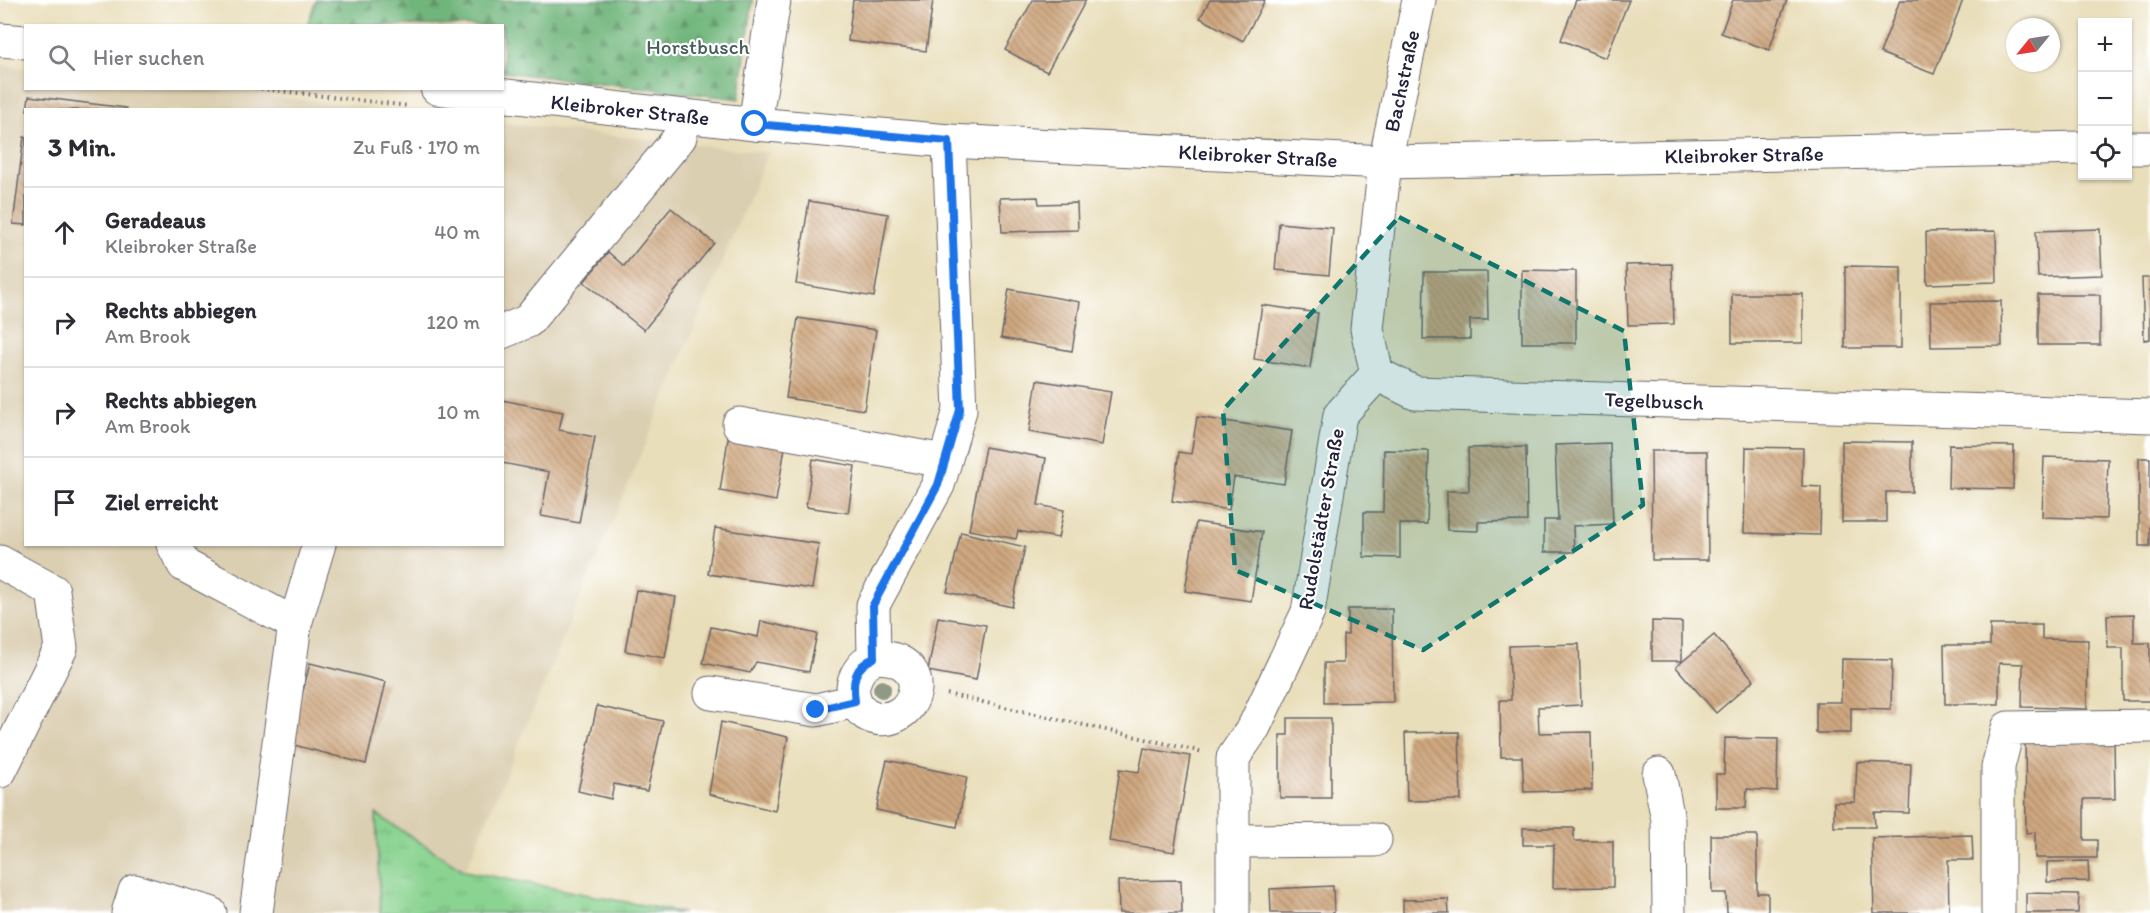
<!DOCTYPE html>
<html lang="de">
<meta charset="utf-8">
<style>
:root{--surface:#fff;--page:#f2f2f3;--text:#2b2b33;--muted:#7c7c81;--line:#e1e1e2}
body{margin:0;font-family:Itim,sans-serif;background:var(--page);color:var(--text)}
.controls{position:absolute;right:18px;top:18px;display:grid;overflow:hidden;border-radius:0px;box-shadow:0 2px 4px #0004}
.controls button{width:54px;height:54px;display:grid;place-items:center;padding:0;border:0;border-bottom:2px solid var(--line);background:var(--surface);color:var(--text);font:30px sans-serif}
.compass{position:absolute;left:2006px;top:18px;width:54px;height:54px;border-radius:50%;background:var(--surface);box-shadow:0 2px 4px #0004;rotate:240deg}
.stop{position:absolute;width:18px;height:18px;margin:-14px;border:4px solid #1a73e8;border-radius:50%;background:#fff}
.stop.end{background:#1a73e8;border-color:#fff;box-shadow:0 2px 6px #0008}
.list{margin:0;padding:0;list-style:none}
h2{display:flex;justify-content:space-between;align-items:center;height:78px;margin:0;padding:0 24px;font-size:26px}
h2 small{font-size:20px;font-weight:400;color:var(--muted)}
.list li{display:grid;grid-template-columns:39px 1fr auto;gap:18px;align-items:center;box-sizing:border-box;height:90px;padding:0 24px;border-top:2px solid var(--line)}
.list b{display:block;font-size:22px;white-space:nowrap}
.list p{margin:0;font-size:20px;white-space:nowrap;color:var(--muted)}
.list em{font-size:20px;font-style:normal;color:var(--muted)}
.icon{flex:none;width:33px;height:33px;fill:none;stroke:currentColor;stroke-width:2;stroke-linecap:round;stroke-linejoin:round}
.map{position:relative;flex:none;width:2150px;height:913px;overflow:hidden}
.search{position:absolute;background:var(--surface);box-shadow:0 2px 4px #0004;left:24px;top:24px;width:480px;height:66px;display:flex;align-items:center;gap:15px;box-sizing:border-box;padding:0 21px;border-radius:0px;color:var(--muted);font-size:22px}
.panel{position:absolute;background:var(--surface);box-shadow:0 2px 4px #0004;left:24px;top:108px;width:480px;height:438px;border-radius:0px}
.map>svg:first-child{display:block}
.built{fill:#dbcfb2}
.grass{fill:url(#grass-tufts);stroke:#567a66;stroke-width:1.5}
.forest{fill:url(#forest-firs);stroke:#486c5a;stroke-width:1.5}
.building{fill:url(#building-back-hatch)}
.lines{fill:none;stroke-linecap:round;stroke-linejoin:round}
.minor-casing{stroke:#686467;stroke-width:35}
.path{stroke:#686467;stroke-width:4;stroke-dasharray:1.5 4.5;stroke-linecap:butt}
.minor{stroke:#fff;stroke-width:33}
.tree{fill:#8f9985}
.route{stroke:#1a73e8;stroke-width:8}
.marked{fill:#0f766e;fill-opacity:0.2;stroke:#0f766e;stroke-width:4.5;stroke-dasharray:12 8;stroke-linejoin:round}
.labels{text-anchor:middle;stroke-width:4.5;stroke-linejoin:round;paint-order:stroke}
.park-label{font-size:21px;fill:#466059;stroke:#fff}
.street-label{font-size:21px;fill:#22223b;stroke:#fff}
</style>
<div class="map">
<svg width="2150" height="913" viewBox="0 0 2150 913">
<defs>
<pattern id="grass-tufts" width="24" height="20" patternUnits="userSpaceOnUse" patternTransform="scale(1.5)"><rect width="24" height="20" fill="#8ad390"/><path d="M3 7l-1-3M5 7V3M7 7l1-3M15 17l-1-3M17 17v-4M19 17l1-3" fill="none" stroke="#77b57d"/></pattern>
<pattern id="forest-firs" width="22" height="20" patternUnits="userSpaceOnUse" patternTransform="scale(1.5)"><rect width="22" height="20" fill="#6fb57a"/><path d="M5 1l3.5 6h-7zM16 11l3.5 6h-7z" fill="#5b9365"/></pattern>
<pattern id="building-back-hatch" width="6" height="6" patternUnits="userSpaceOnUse" patternTransform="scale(1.5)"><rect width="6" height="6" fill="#cfa880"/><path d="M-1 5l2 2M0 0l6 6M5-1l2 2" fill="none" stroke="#a8886a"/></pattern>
</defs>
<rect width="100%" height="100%" fill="#fff"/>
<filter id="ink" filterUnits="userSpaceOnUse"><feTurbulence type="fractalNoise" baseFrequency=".0167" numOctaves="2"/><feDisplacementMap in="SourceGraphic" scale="12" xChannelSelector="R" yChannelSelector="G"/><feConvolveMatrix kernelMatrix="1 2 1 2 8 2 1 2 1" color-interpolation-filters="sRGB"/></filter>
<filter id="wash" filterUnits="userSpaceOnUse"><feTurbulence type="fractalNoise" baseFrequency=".008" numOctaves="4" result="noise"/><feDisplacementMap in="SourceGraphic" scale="24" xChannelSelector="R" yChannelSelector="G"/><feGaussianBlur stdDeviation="1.35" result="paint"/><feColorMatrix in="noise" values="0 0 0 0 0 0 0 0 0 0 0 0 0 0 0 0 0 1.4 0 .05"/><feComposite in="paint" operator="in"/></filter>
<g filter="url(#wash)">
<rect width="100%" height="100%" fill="#e9deba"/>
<polygon class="built" points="0,65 25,68 26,88 203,89 386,109 26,110 26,544 502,544 503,123 768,153 465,871 377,814 380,913 0,913"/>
<polygon class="grass" points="376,814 465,871 683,913 380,913"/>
<polygon class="forest" points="316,0 753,0 739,99 503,72 502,26 307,25"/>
<g id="blocks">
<g class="building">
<polygon points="853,0 933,0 926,51 848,41"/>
<polygon points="1033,0 1086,0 1047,72 1005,50"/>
<polygon points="1210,0 1265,0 1243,41 1200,18"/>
<polygon points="1576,0 1629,0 1606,58 1561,40"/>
<polygon points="1733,0 1787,0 1769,50 1721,33"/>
<polygon points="1900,0 1963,0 1934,74 1880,53"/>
<polygon points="29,96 126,108 126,110 27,110"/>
<polygon points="24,137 26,137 26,225 13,224"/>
<polygon points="1038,197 1039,204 1077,203 1078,230 1002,232 1000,198"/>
<polygon points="809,201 888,214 874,297 796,284"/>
<polygon points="671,208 714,243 644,330 584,282 608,252 624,266"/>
<polygon points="1279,223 1333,228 1329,275 1275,270"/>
<polygon points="2100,229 2102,275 2038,277 2036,231"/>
<polygon points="1996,231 1997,282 1927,284 1926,232"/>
<polygon points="1672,264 1674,324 1628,325 1626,265"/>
<polygon points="1845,266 1901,267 1901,348 1845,348"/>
<polygon points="1522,270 1576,271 1576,343 1522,343"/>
<polygon points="1424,272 1487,272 1488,320 1470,320 1470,339 1423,339"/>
<polygon points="2142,278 2150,278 2150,339 2144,340"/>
<polygon points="1009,289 1080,302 1072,351 1001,338"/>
<rect x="1732" y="294" width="71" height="49"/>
<rect x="2038" y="295" width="62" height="50"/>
<polygon points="2001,301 2002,346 1931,347 1930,302"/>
<polygon points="1262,305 1318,313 1310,368 1254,359"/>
<polygon points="798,318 876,330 864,410 786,398"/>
<polygon points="1037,380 1111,392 1102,445 1029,432"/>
<polygon points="502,400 563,412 559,430 595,437 579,523 541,516 549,472 502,463"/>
<polygon points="1197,417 1292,431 1284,484 1234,477 1229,510 1172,501 1179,452 1191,454"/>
<polygon points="730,426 787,436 776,501 720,491"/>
<polygon points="1842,441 1912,442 1912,492 1886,492 1886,522 1842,522"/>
<polygon points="1610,443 1613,524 1573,526 1574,552 1544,552 1544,520 1558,520 1555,445"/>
<polygon points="1949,445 2014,446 2013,489 1948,488"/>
<polygon points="985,447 1046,458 1038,505 1064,510 1058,538 1018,531 1016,539 969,530"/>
<polygon points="1526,447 1527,521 1478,522 1478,531 1447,530 1447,491 1469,491 1468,448"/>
<polygon points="1746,447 1803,448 1802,486 1821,487 1820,535 1744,533"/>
<polygon points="1384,450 1429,451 1427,524 1400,524 1400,558 1364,557 1364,512 1383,512"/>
<polygon points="1651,451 1707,451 1708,560 1652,560"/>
<polygon points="2044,457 2108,459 2106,519 2042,517"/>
<rect x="2139" y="458" width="11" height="88"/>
<polygon points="813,459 855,466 848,513 806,507"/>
<polygon points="1196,522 1262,532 1251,601 1185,591"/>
<polygon points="715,528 819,544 812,589 708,574"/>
<polygon points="961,532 1025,547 1012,607 947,592"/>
<polygon points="636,590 676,597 665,658 625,651"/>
<polygon points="1348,609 1392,609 1393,702 1324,703 1324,663 1343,663 1343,635 1348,635"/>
<polygon points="2134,614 2134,643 2150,643 2150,701 2123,701 2123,648 2108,648 2107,615"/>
<polygon points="938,617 986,625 976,680 928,671"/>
<polygon points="761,621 817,634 809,672 756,662 750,673 703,663 711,627 758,637"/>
<polygon points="1652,621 1682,622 1682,661 1652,661"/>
<polygon points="1990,625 2042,625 2042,639 2088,640 2087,709 2022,707 2023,664 1999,663 1999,704 1945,704 1944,645 1990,645"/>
<polygon points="1714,635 1754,680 1716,713 1676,667"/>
<polygon points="1579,644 1581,705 1538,707 1539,733 1591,732 1592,790 1524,792 1522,757 1501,757 1500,700 1511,700 1509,646"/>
<polygon points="1842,659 1892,660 1891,709 1851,708 1851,733 1816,733 1816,702 1841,702"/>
<polygon points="310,663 386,682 366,764 290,744"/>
<polygon points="597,706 663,721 647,791 614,784 611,799 578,791"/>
<polygon points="1288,718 1331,718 1331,798 1280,798 1280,735 1288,735"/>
<polygon points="721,722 788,737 775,811 709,794"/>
<polygon points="1459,732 1461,800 1407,801 1405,733"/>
<polygon points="2025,737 2114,737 2115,799 2084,799 2084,840 2097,840 2097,858 2035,858 2035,832 2026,833"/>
<polygon points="1725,738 1778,739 1777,791 1747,789 1746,808 1716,808 1716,774 1724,774"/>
<polygon points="1144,748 1190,756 1174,852 1109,841 1120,769 1139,772"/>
<polygon points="887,760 967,777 957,827 876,810"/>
<polygon points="1857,762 1911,764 1909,813 1874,812 1875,827 1834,827 1834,802 1855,802"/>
<polygon points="1523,828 1574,828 1574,841 1613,841 1613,887 1553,888 1554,845 1523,845"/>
<polygon points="1711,835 1757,835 1757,893 1768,893 1768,913 1727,913 1726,893 1712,893"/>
<polygon points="1972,835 1973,860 1948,860 1949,913 1874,913 1872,838"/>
<polygon points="2088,861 2089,881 2047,882 2047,862"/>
<polygon points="1181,880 1182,913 1119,913 1118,881"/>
<polygon points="1333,886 1334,913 1271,913 1270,889"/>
<polygon points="2026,893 2079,894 2078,913 2026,913"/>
<polygon points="1448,899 1449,913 1403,913 1403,900"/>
</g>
</g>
</g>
<g filter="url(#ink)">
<use href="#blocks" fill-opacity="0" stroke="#686467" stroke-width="1.5"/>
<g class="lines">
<defs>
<g id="minor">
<polyline points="1419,0 1385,162 1367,329 1377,374 1415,393 2150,416"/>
<polyline points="0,40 26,42"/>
<polyline points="437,88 755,124 949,141 1385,162 2082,148"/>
<polyline points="755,124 774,0"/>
<polyline points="2128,148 2150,148"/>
<polyline points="502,332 528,321 680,137 682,116"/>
<polyline points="739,424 944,461"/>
<polyline points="173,544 184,565 295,624"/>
<polyline points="0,562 53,591 61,648 0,771"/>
<path d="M874,658C853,668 843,699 866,714C887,727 912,712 915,689C917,665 893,655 874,658L873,605L938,485L960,410L949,141"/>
<polyline points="711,693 816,710 855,701"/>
<polyline points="1659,774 1668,820 1669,913"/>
<polyline points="1234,841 1375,840"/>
<polyline points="128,913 135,891 210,913"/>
<polyline points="256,913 295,624 319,544"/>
<polyline points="1233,913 1233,758 1254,727 1308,612 1340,415 1377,374"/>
<polyline points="1998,913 1998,767 2008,728 2150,726"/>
</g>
</defs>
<use href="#minor" class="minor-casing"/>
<g class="path">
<polyline points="255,88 409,106"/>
<polyline points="947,694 1203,752"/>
</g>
<use href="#minor" class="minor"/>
</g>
<circle class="tree" cx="882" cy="689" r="9"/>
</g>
<g class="lines" filter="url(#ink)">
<path class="route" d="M755,124L949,141L960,410L938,485L873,605L874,658C854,667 852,681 855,701L816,710"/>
</g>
<path class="marked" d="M1399,217L1624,331L1643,505L1423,650L1235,570L1223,410Z"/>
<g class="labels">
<g class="park-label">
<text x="698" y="54">Horstbusch</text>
</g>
<g class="street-label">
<text transform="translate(1402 81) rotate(-78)" y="7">Bachstraße</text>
<text transform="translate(630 110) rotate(6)" y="7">Kleibroker Straße</text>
<text transform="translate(1744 155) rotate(-1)" y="7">Kleibroker Straße</text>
<text transform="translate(1258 156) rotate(3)" y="7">Kleibroker Straße</text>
<text transform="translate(1654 401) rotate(2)" y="7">Tegelbusch</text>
<text transform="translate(1321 519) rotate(-80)" y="7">Rudolstädter Straße</text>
</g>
</g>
</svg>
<div class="controls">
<button>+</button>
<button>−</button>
<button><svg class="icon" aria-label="locate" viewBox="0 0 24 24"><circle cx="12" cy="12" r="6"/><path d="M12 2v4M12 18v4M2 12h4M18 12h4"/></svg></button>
</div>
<svg class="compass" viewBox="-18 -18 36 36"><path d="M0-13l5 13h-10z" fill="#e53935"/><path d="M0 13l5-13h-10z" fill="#7c7c81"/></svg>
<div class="stop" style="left:755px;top:124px"></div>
<div class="stop end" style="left:816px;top:710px"></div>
<div class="search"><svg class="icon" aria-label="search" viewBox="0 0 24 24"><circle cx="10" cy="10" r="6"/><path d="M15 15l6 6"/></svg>Hier suchen</div>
<section class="panel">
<h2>3 Min.<small>Zu Fuß · 170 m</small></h2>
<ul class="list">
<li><svg class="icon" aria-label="ahead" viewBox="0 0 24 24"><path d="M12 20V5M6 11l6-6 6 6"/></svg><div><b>Geradeaus</b><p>Kleibroker Straße</p></div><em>40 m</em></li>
<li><svg class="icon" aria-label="right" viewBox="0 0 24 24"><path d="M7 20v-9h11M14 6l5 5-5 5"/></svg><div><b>Rechts abbiegen</b><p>Am Brook</p></div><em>120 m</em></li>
<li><svg class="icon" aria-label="right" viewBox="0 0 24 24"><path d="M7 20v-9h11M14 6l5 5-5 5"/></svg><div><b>Rechts abbiegen</b><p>Am Brook</p></div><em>10 m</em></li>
<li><svg class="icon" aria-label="arrive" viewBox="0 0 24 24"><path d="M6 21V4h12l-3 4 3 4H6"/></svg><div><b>Ziel erreicht</b></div></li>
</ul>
</section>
</div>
